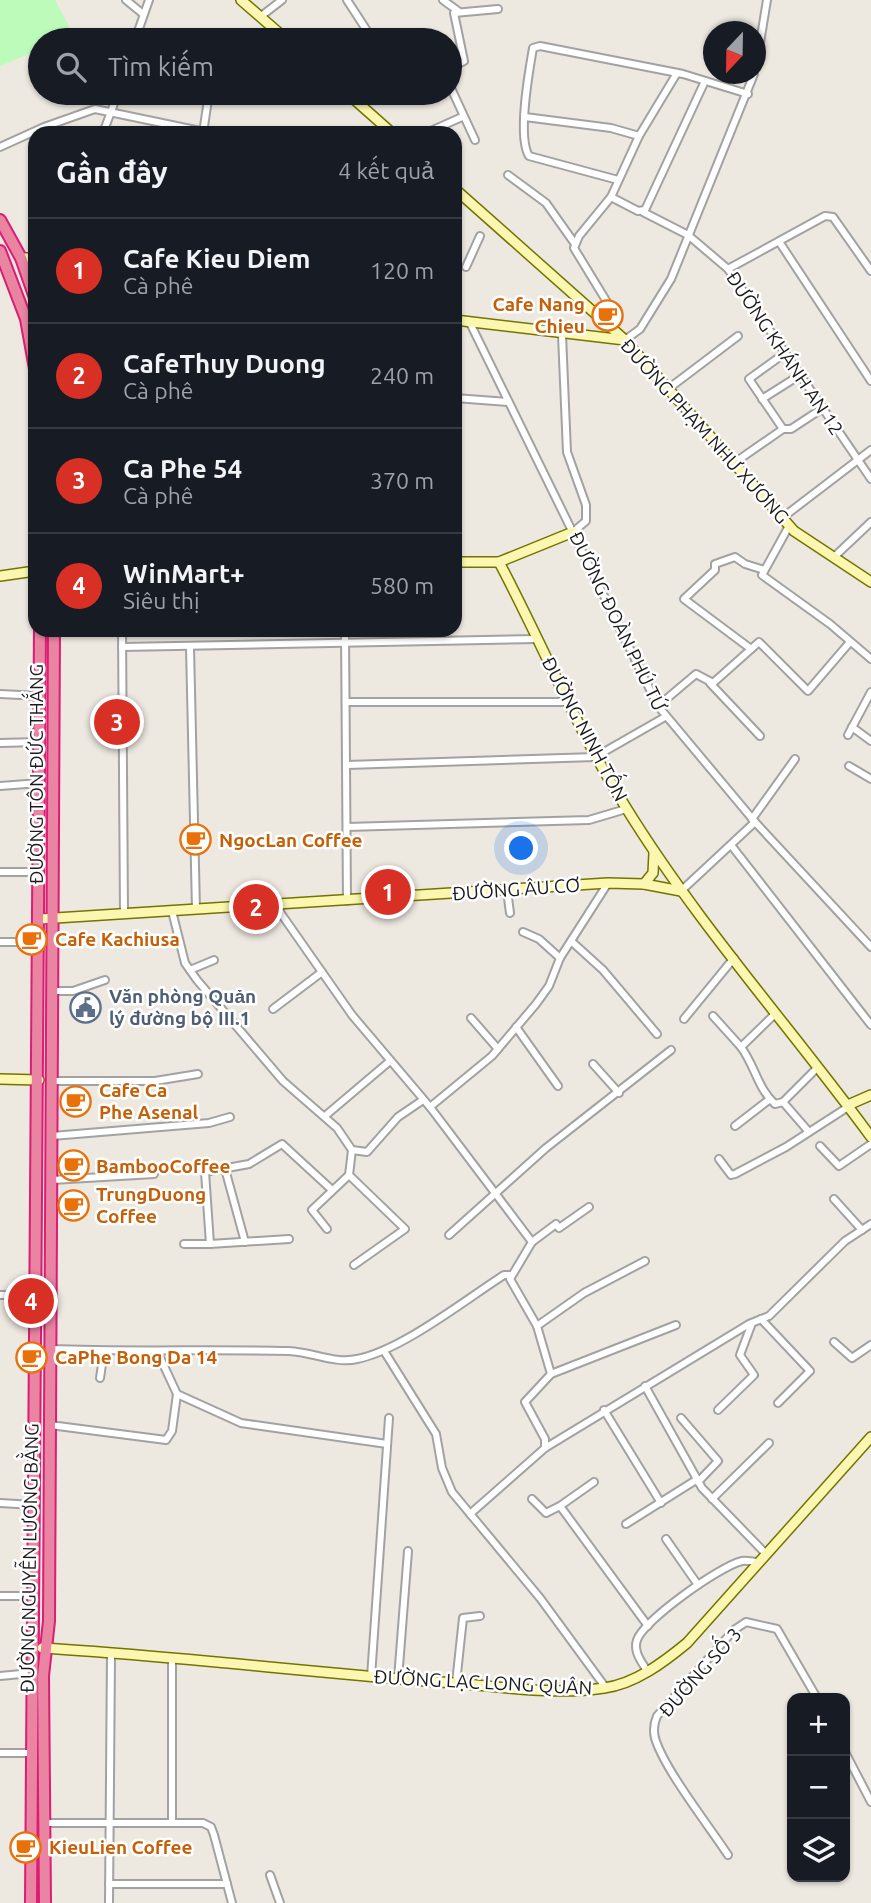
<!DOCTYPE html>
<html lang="vi">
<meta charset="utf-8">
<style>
:root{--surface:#171b24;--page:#20242c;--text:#f1f3f6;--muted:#9ea1a6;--line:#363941;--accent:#d93025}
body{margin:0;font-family:Ubuntu,sans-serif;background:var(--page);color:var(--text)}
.controls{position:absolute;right:21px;bottom:21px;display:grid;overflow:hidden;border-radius:14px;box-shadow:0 2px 5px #0004}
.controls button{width:63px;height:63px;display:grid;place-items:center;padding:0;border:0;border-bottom:2px solid var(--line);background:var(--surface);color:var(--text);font:35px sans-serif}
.compass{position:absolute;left:703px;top:21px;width:63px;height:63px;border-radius:50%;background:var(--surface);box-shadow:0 2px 5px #0004;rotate:202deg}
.you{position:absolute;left:522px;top:849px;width:24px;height:24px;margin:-18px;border:5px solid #fff;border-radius:50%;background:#1a73e8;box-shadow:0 0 0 10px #1a73e833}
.badge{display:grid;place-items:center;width:46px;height:46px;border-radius:50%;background:var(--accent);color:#fff;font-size:23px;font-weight:700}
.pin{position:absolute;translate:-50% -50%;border:4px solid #fff;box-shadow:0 2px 7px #0006}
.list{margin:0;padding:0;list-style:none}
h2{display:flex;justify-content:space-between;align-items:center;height:91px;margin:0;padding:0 28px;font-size:30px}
h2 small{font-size:23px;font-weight:400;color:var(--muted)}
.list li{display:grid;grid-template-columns:46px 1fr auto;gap:21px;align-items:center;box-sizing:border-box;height:105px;padding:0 28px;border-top:2px solid var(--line)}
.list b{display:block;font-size:26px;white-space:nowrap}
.list p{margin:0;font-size:23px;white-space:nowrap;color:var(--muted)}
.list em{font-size:23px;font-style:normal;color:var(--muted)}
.icon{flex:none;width:38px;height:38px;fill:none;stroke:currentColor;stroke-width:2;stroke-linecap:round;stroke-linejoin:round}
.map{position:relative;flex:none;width:871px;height:1903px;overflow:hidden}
.search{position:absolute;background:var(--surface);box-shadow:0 2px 5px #0004;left:28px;top:28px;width:434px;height:77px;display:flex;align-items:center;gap:18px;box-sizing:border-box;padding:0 24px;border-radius:38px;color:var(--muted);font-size:26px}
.panel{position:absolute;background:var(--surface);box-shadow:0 2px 5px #0004;left:28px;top:126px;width:434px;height:511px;border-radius:21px}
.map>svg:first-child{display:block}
.park{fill:#bcfbba}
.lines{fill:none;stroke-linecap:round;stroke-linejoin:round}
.street-casing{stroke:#a2a2a2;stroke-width:10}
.secondary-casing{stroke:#747401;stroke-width:12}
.highway-casing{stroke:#dc1d74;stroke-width:14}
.street{stroke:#fff;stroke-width:6}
.secondary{stroke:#fbf7b0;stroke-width:9}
.highway{stroke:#e984a2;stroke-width:10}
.labels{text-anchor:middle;stroke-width:5;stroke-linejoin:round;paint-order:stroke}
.food-label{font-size:19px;font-weight:bold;fill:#c56008;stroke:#fff;text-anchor:start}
.street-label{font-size:19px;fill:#1b1b1b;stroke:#fff}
.service-label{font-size:19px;font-weight:bold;fill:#4e5e75;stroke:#fff;text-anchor:start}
</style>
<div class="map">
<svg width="871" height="1903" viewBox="0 0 871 1903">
<rect width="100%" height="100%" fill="#ede8e0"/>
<polygon class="park" points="0,0 55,0 73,34 59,40 40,40 40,49 0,66"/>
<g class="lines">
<defs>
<g id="street">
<polyline points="126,0 143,14"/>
<polyline points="347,0 373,40"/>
<polyline points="443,0 458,11"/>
<polyline points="260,17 282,0"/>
<polyline points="135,40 149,0"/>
<polyline points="756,67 767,0"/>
<polyline points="450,68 464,61 454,13 498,9"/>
<polyline points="450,86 475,140"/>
<polyline points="218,93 260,100"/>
<polyline points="525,117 611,128 639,136"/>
<polyline points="103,133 118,93"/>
<polyline points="203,133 209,93"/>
<polyline points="426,133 462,117"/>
<polyline points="0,147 44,127 95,109 210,133"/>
<polyline points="508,175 546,203 575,244"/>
<path d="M618,180L529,156C517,137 529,71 533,48L540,46L683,74L748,94"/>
<polyline points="611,197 638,211 645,210 705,81"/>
<polyline points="643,212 688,235 728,269 871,479"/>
<polyline points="780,243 871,381"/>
<polyline points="466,267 480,236"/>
<polyline points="728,269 825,216 833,217 871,271"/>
<polyline points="470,323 658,706 755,822 871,947"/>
<polyline points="610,326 613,317 610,307 574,248 579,236 611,197 639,136 677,73"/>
<polyline points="562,335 567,452 586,505 586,521 573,532"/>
<polyline points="625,340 640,329 671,279 754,74"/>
<polyline points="785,353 749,379 783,429 791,429 823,408"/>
<polyline points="668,389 738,336"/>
<polyline points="455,398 508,402"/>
<polyline points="762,399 800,375"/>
<polyline points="734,463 783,429"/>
<polyline points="782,518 871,450"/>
<polyline points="789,526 762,575 830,624 871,659"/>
<polyline points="834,557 871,522"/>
<polyline points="122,630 124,913"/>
<polyline points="345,630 347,901"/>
<polyline points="122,647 537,639"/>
<polyline points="190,647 196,910"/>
<polyline points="751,649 684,599 715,570 715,564 735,557 745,564 764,570"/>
<polyline points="710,683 760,736"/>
<polyline points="0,694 41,696"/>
<polyline points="347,702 569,702"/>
<polyline points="658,706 696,674 713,683 759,642 808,691 850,642"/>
<polyline points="852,727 871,741"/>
<polyline points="848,735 871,692"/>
<polyline points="0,743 39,742"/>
<polyline points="347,765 595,757 665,717"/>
<polyline points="849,766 871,779"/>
<polyline points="0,786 40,783"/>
<polyline points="752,819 795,759"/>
<polyline points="347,827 589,820 626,809"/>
<polyline points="731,845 871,1025"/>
<polyline points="0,872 39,872"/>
<polyline points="507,890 510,913"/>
<polyline points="681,891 755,822"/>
<polyline points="275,905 352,1015 430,1107 532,1242 510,1279 537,1326 551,1374 525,1402 545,1439 545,1448"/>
<polyline points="172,911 185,963 197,980 283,1081 337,1128 352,1150"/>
<polyline points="523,932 539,939 560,958"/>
<polyline points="571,941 603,970 657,1034"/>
<polyline points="0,942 38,942"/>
<polyline points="190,970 214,960"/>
<polyline points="54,991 73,991 105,980"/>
<polyline points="273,1009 322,972"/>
<path d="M776,1013L741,1047C755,1066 758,1089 775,1104L783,1102L818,1067"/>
<polyline points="713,1016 741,1047"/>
<polyline points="471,1018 498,1049"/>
<polyline points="684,1019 734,958"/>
<polyline points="516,1027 558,1086"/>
<polyline points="593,1064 619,1093"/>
<polyline points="53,1081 155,1081 198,1074"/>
<polyline points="783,1102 809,1132"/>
<polyline points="430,1107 492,1056 536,1004 549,986 560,958 608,883"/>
<polyline points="325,1116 390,1061"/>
<polyline points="735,1126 770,1099"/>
<polyline points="52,1136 209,1123 230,1117"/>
<polyline points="820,1146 839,1166 871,1144"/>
<polyline points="352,1150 367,1152 398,1117 423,1100"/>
<polyline points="719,1159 731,1175 735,1174 786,1147 848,1107"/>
<polyline points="225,1169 245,1242"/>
<polyline points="349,1175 405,1229 354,1265"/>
<polyline points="52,1180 154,1174"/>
<polyline points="834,1199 862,1230"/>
<polyline points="327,1229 312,1210 349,1175 352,1150"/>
<polyline points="449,1235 546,1148 671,1050"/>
<polyline points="289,1239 210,1244 205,1172 249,1164 282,1144 332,1190"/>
<polyline points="532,1242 556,1224 559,1228 589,1207"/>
<polyline points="184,1244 210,1244"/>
<polyline points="0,1295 37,1295"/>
<polyline points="761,1319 810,1371 778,1403"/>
<polyline points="537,1326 584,1293 645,1261"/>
<polyline points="834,1342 852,1358 871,1345"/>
<path d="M50,1349C130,1352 209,1349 289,1351C312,1352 335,1364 357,1359C402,1350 465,1300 504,1275H510"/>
<polyline points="384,1351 436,1434 442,1468 452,1492 540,1598 606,1688"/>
<polyline points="158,1353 177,1394 241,1423 387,1444"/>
<polyline points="551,1374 676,1325"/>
<polyline points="100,1378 104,1351"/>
<polyline points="645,1386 702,1488 767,1555"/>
<polyline points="604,1410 661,1503"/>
<polyline points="718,1410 754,1375 740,1355 752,1323"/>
<polyline points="681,1418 718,1461 698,1482"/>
<polyline points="50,1425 166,1440 172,1431 177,1394"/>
<polyline points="594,1482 560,1506 648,1626"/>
<polyline points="532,1499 546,1513 560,1506"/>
<polyline points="712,1499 769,1443"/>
<polyline points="0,1503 34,1505"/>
<polyline points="470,1514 545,1448 749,1324 769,1316 845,1241 871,1224"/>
<polyline points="626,1524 696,1480"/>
<polyline points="666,1539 698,1585"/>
<polyline points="0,1596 33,1596"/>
<polyline points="172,1660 172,1823"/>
<path d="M647,1671C642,1662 633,1652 637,1640C644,1620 720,1566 742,1561C747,1560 754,1562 759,1562"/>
<polyline points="0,1676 32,1673"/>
<polyline points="371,1677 389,1418"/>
<polyline points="398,1679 408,1551"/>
<polyline points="456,1683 463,1618 480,1616"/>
<polyline points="845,1752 871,1802"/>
<polyline points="0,1753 32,1753"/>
<polyline points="45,1823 203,1823 211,1827 214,1835 232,1903"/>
<path d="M728,1855C709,1826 664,1769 655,1738C653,1730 654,1723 657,1716L734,1630L746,1622L777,1629L817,1698"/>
<polyline points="270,1875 280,1903"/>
<polyline points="109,1884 227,1884"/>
<polyline points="109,1903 111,1654"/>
</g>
<g id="secondary">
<polyline points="241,0 287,40"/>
<polyline points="347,93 392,133"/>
<polyline points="455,189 625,340 794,531 871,582"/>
<polyline points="21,258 35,258"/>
<polyline points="455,320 625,340"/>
<polyline points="455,562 499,562 573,532"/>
<path d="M499,562C542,643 576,728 625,806C697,923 790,1027 871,1137"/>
<polyline points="0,576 35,571"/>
<polyline points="644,884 653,873 654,853"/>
<polyline points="40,919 608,883 644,884 681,891"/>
<polyline points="0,1079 39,1080"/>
<polyline points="848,1105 871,1095"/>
<path d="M42,1648C175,1656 307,1672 440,1682C492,1685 551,1696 604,1688C635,1684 664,1662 687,1643L871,1437"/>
</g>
<g id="highway">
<polyline points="0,220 21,258 35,298"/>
<polyline points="0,251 26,319 35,369"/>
<polyline points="31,1903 40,630"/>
<polyline points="45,1903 43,1676 49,1621 54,630"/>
</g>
</defs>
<use href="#street" class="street-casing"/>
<use href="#secondary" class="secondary-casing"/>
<use href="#highway" class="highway-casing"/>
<use href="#street" class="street"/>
<use href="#secondary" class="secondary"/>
<use href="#highway" class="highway"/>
</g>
<defs>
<symbol id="cafe-ring" viewBox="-11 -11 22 22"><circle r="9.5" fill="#fff" stroke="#e8710a" stroke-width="1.5"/><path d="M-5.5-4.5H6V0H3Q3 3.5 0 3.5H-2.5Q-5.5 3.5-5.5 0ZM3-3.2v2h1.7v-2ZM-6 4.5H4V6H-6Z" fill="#e8710a"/></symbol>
<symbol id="civic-ring" viewBox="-11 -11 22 22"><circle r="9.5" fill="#fff" stroke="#5c6f8a" stroke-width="1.5"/><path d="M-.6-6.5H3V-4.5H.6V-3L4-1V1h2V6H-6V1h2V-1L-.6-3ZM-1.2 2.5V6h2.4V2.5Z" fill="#5c6f8a"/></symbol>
</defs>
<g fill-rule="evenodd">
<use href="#cafe-ring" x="590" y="298" width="35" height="35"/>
<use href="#cafe-ring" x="178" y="822" width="35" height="35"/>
<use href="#cafe-ring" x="14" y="922" width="35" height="35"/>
<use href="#civic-ring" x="68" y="990" width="35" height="35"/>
<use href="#cafe-ring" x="58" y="1084" width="35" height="35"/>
<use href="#cafe-ring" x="56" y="1148" width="35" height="35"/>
<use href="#cafe-ring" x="56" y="1188" width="35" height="35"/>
<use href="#cafe-ring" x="14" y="1340" width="35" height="35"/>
<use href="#cafe-ring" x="8" y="1830" width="35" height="35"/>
</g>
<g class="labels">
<g class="food-label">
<text x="585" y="311" text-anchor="end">Cafe Nang<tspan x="585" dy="22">Chieu</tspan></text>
<text x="219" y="847">NgocLan Coffee</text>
<text x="55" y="946">Cafe Kachiusa</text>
<text x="99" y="1097">Cafe Ca<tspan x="99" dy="22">Phe Asenal</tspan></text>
<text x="96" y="1173">BambooCoffee</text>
<text x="96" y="1201">TrungDuong<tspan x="96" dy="22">Coffee</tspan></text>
<text x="55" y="1364">CaPhe Bong Da 14</text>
<text x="49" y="1854">KieuLien Coffee</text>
</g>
<g class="street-label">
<text transform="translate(785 353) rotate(56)" y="7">ĐƯỜNG KHÁNH AN 12</text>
<text transform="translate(705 431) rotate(48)" y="7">ĐƯỜNG PHẠM NHƯ XƯƠNG</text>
<text transform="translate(618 621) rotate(64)" y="7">ĐƯỜNG ĐOÀN PHÚ TỨ</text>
<text transform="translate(585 729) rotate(62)" y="7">ĐƯỜNG NINH TỐN</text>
<text transform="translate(36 774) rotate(-90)" y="7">ĐƯỜNG TÔN ĐỨC THẮNG</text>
<text transform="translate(516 889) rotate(-4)" y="7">ĐƯỜNG ÂU CƠ</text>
<text transform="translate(29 1558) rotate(-89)" y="7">ĐƯỜNG NGUYỄN LƯƠNG BẰNG</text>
<text transform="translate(700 1672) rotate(-48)" y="7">ĐƯỜNG SỐ 3</text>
<text transform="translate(483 1682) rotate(3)" y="7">ĐƯỜNG LẠC LONG QUÂN</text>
</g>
<g class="service-label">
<text x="109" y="1003">Văn phòng Quản<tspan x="109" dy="22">lý đường bộ III.1</tspan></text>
</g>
</g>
</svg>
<div class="controls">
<button>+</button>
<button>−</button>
<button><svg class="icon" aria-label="layers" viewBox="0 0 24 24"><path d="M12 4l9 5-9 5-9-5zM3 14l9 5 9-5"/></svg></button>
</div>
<svg class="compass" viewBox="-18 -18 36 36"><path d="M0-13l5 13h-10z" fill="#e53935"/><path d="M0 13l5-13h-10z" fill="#9ea1a6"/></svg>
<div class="you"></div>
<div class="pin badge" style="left:388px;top:892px">1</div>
<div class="pin badge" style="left:256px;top:907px">2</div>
<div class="pin badge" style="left:117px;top:722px">3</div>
<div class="pin badge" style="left:31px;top:1301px">4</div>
<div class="search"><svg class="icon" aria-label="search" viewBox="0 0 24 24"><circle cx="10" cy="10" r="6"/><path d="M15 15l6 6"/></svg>Tìm kiếm</div>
<section class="panel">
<h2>Gần đây<small>4 kết quả</small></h2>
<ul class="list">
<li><span class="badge">1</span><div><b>Cafe Kieu Diem</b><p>Cà phê</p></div><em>120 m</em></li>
<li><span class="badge">2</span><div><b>CafeThuy Duong</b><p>Cà phê</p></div><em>240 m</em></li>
<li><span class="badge">3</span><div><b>Ca Phe 54</b><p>Cà phê</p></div><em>370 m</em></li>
<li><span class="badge">4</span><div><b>WinMart+</b><p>Siêu thị</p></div><em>580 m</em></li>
</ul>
</section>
</div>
